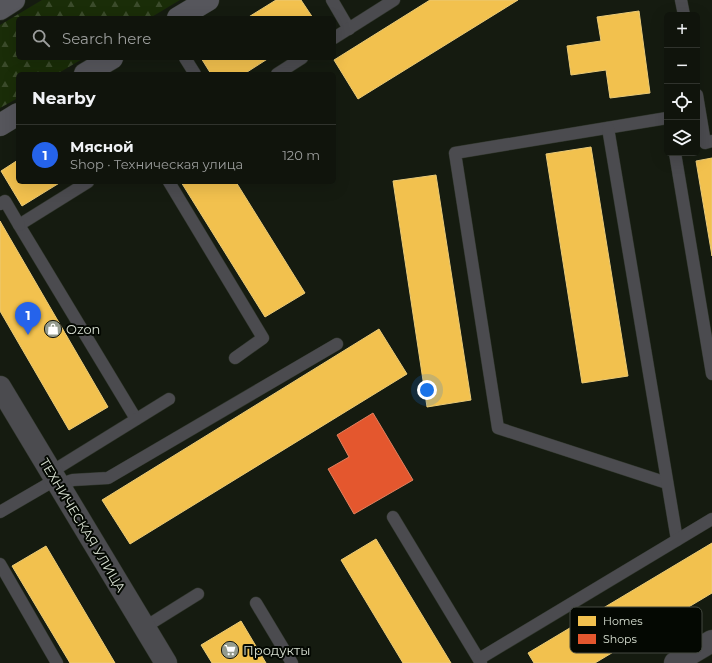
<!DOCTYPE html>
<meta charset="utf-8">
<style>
:root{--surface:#10140c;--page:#1e211a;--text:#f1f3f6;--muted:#9c9e9d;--line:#30332d;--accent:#2563eb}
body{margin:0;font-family:Montserrat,sans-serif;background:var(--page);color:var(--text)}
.controls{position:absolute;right:12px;top:12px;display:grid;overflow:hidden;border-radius:6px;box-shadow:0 4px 16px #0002}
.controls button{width:36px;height:36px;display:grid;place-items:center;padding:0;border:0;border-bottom:1px solid var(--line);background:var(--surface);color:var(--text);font:20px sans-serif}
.you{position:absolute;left:427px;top:390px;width:14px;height:14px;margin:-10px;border:3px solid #fff;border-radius:50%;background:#1a73e8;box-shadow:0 0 0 6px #1a73e833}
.badge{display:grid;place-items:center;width:26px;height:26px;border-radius:50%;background:var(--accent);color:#fff;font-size:13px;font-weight:700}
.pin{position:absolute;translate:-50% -33px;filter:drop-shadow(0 1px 2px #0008)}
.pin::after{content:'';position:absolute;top:21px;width:14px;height:12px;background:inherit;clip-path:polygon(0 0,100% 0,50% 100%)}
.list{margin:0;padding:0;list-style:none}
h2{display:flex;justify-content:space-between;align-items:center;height:52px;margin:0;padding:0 16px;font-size:17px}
h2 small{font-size:13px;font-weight:400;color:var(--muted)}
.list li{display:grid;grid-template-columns:26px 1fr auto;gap:12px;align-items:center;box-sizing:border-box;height:60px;padding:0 16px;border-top:1px solid var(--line)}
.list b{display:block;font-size:15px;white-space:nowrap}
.list p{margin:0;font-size:13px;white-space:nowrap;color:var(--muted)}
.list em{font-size:13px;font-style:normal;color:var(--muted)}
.icon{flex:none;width:22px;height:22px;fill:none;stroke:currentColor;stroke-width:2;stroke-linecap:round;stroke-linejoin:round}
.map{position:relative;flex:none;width:712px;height:663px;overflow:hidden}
.search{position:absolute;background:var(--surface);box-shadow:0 4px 16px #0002;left:16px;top:16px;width:320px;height:44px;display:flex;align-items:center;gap:10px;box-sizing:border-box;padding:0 14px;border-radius:6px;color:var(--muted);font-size:15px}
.panel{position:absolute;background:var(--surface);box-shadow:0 4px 16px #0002;left:16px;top:72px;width:320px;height:112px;border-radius:6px}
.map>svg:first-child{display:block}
.forest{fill:url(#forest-firs)}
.homes{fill:#f2c14e;stroke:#eaca76}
.shops{fill:#e4572e;stroke:#e0805f}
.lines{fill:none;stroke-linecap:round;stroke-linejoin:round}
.lane-casing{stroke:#30362c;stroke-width:13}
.street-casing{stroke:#30362c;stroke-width:23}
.secondary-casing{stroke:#30362c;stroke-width:23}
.lane{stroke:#4b4b4f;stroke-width:12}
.street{stroke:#4b4b4f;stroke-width:22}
.secondary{stroke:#56565c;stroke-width:22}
.labels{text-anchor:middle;stroke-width:4;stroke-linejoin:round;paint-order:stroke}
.poi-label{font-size:13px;fill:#d8e0d2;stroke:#040802;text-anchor:start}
.street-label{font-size:13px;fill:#d8e0d2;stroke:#040802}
.key{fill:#040802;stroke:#444940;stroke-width:1}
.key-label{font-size:11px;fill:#d8e0d2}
</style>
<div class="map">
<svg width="712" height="663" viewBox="0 0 712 663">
<defs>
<pattern id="forest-firs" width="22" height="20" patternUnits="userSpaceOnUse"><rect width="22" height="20" fill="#1a2d08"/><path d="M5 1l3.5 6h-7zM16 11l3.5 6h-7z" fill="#3b4b2b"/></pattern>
</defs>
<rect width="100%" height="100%" fill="#151b10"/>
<polygon class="forest" points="42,0 180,0 150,18 18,18 18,58 84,58 57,74 18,74 18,98 0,108 0,25"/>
<g class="homes">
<polygon points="276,0 301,0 313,18 247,18"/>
<polygon points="430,0 518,0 358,99 334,60"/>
<polygon points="639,11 650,93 610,98 606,70 571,75 567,46 601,41 597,17"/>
<polygon points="201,58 269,58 244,74 211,74"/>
<polygon points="591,147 628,376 582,383 546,154"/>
<polygon points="712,158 712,256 696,161"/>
<polygon points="18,160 18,182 61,182 22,206 1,171"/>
<polygon points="436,175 471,400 427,407 393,181"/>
<polygon points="181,182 236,182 305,293 265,317"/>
<polygon points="0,221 108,407 69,430 0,311"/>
<polygon points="379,329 407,374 130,544 102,500"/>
<polygon points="376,539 451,663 403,663 341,560"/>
<polygon points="712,543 712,593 595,663 534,663 528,653"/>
<polygon points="46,546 115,663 70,663 12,566"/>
<polygon points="241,621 266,663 212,663 201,645"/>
</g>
<polygon class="shops" points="373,413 413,480 354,514 328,469 349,457 337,435"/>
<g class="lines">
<defs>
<g id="lane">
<polyline points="332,0 349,29"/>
<polyline points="681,0 684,15"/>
<polyline points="334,38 394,0"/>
<polyline points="185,58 195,74"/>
<polyline points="277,74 302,58"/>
<polyline points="697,95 705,143 712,141"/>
<polyline points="667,118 455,153 498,428 667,483"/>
<polyline points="608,128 677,540"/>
<polyline points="675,153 712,374"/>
<polyline points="88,182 19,225 136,419"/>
<polyline points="169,182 263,338 235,358"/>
<polyline points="0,204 5,201 19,225"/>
<polyline points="51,472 169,399"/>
<polyline points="58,485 73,480 108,478 337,344"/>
<polyline points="0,512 55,480"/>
<polyline points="393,517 481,663"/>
<polyline points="0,564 57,663"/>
<polyline points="256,603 292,663"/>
<polyline points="145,627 198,594"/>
<polyline points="479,659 712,519"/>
</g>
<g id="street">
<polyline points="0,387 166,663"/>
<polyline points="675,663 712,641"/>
</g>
<g id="secondary">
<polyline points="0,9 14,0"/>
<polyline points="178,18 208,0"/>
<polyline points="85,74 112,58"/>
<polyline points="0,125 18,114"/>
</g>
</defs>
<use href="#lane" class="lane-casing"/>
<use href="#street" class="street-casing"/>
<use href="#secondary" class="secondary-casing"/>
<use href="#lane" class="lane"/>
<use href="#street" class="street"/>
<use href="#secondary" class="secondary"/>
</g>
<defs>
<symbol id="shop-disc" viewBox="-11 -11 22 22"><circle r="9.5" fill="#949b8e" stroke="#040802"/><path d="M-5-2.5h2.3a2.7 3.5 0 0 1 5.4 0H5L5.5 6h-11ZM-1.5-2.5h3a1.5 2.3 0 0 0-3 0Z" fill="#fff"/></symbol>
<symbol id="supermarket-disc" viewBox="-11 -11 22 22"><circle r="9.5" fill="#949b8e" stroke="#040802"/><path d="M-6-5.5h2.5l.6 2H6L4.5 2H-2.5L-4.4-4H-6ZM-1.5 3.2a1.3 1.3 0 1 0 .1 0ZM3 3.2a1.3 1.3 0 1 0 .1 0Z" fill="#fff"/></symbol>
</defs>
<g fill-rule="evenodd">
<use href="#shop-disc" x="43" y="319" width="20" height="20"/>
<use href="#supermarket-disc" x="220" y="640" width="20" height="20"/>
</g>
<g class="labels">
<g class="poi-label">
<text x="66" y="334">Ozon</text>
<text x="243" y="655">Продукты</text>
</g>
<g class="street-label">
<text transform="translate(83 525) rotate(59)" y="5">ТЕХНИЧЕСКАЯ УЛИЦА</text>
</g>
</g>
<rect x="570" y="607" width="132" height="46" rx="6" class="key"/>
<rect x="578" y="616" width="18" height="10" fill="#f2c14e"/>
<rect x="578" y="634" width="18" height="10" fill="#e4572e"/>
<g class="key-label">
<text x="603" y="625">Homes</text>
<text x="603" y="643">Shops</text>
</g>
</svg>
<div class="controls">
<button>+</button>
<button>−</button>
<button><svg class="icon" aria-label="locate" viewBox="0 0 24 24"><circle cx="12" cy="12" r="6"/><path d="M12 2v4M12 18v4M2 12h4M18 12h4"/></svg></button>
<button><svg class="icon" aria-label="layers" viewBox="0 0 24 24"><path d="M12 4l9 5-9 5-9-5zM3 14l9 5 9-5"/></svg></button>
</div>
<div class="you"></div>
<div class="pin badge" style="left:28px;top:335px">1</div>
<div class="search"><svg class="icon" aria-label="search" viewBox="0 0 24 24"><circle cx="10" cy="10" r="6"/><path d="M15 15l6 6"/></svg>Search here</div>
<section class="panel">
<h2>Nearby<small></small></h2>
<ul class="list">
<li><span class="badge">1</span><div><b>Мясной</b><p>Shop · Техническая улица</p></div><em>120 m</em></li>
</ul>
</section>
</div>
